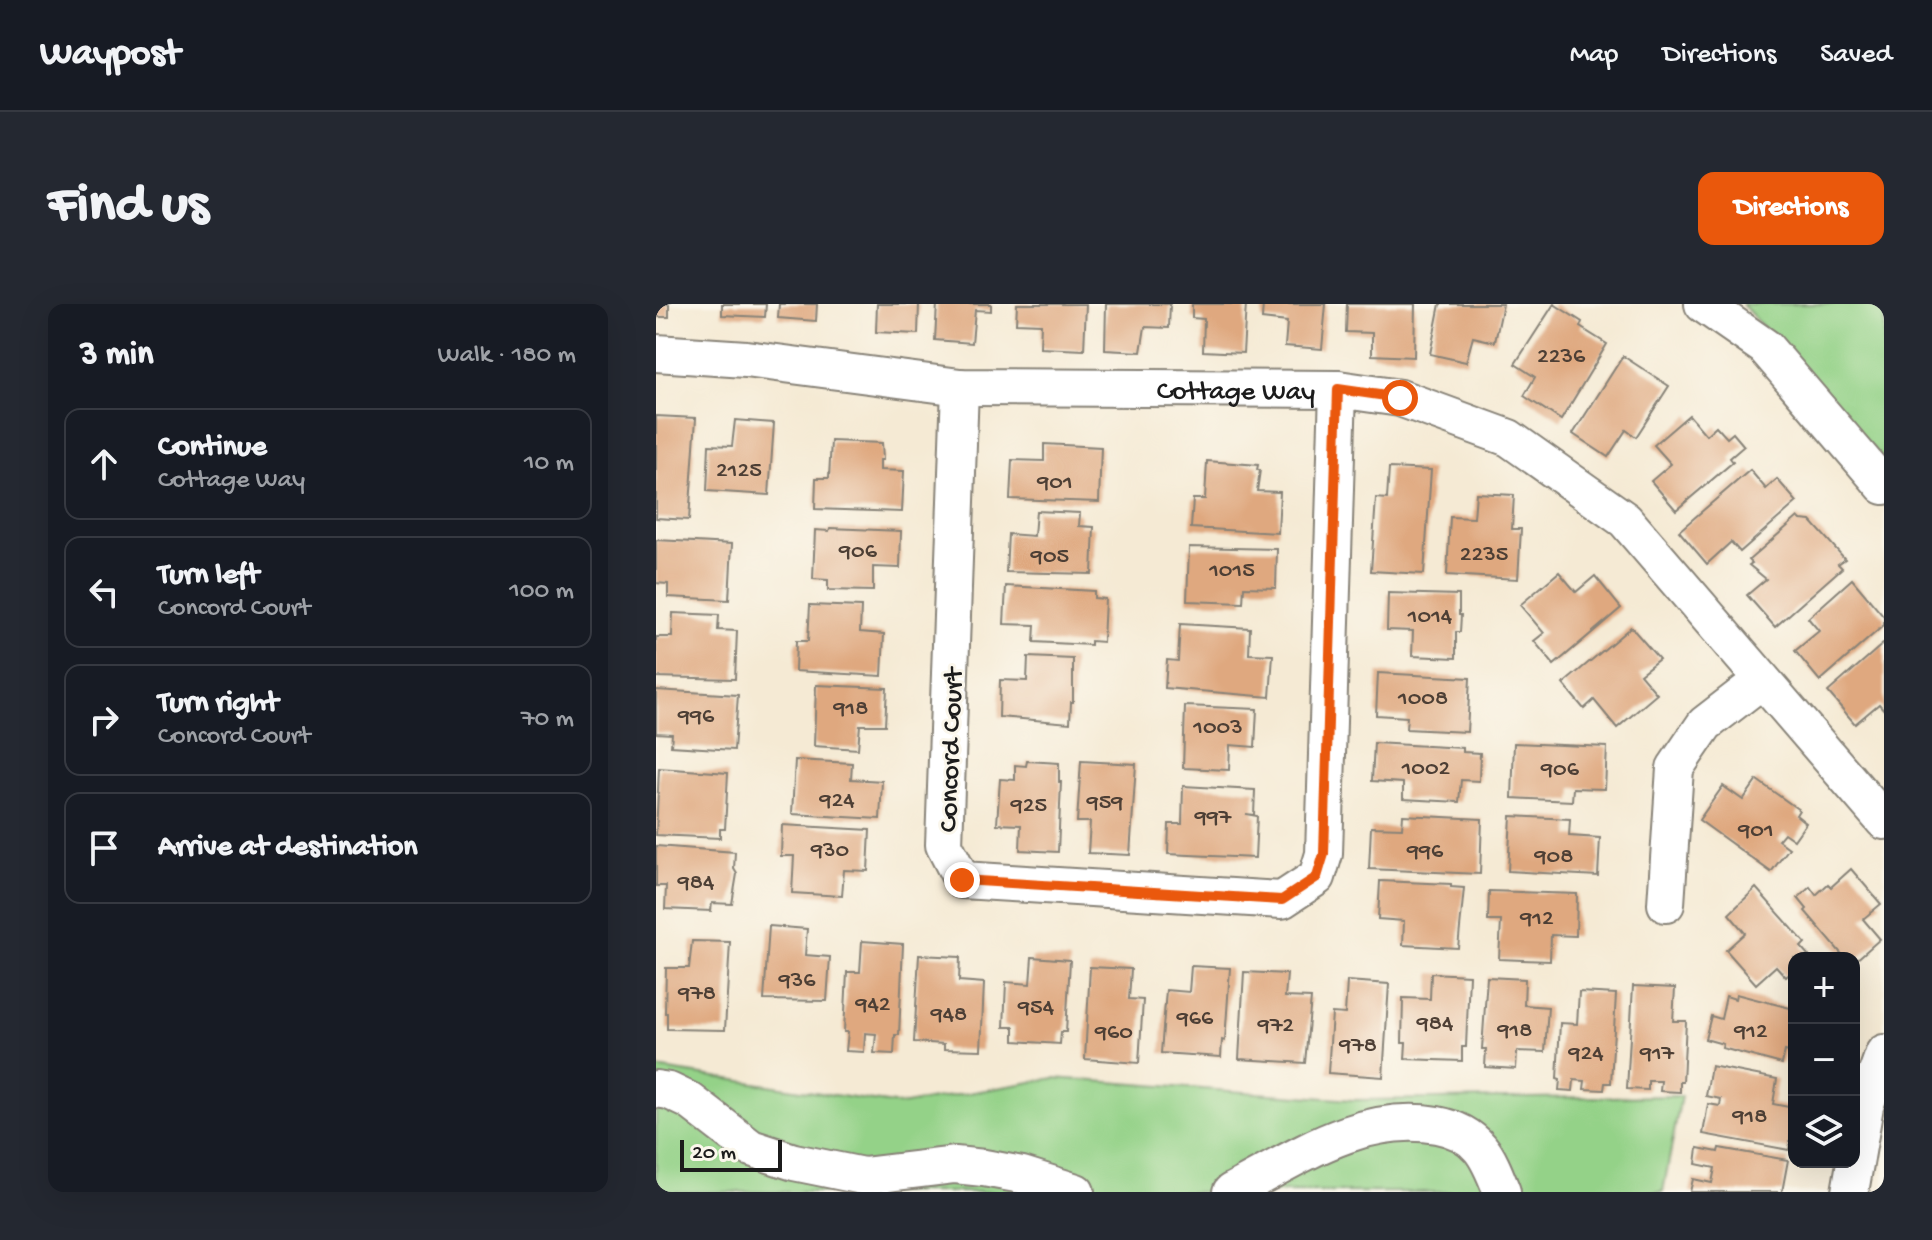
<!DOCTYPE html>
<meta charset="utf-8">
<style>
:root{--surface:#171b24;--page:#242831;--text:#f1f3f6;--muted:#9ea1a6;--line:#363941;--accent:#ea580c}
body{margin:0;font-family:"Gochi Hand",sans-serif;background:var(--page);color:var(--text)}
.controls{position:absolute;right:24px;bottom:24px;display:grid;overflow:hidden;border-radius:16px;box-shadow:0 8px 32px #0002}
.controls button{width:72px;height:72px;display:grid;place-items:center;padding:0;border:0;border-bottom:2px solid var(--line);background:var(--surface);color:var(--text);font:40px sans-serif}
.scale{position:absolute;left:24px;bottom:20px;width:102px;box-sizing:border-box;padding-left:8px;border:4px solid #1c1c1c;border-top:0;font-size:22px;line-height:28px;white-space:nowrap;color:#1c1c1c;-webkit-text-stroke:6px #fbf7ec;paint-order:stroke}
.stop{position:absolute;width:24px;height:24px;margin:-18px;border:6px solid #ea580c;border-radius:50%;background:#fff}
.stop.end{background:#ea580c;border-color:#fff;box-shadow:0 2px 8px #0008}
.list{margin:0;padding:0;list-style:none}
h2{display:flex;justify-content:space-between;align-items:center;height:104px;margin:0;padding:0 32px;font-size:34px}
h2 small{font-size:26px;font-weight:400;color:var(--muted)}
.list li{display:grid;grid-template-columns:52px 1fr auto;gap:24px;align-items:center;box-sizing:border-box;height:112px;margin:0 16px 16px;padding:0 16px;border:2px solid var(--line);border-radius:16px}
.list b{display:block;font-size:30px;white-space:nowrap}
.list p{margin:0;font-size:26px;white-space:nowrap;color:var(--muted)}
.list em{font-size:26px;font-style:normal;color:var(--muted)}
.icon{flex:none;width:44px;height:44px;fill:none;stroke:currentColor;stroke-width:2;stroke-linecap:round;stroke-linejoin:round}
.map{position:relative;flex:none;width:1228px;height:888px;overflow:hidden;border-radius:16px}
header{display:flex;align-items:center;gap:48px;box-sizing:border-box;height:112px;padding:0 40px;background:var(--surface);border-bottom:2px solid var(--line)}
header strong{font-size:38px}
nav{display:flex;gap:44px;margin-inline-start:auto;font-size:28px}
.intro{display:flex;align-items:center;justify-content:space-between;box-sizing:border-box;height:192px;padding:0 48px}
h1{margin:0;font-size:56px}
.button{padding:20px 36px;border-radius:16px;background:var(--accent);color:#fff;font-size:28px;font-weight:700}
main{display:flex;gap:48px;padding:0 48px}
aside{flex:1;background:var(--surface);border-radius:16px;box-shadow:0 8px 32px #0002}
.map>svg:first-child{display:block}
.green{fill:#94d288;stroke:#587752;stroke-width:2}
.building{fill:#dfa87f}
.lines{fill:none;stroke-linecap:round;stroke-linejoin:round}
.minor-casing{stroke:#888378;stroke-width:40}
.minor{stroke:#fff;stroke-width:36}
.route{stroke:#ea580c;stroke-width:10}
.labels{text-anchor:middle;stroke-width:6;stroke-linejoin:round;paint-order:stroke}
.number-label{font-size:24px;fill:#4d3f35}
.street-label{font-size:28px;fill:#1c1c1c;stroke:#fbf7ec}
</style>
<header>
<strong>Waypost</strong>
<nav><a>Map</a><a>Directions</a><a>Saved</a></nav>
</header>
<div class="intro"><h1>Find us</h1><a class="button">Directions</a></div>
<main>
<aside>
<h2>3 min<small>Walk · 180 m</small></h2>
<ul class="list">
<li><svg class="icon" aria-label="ahead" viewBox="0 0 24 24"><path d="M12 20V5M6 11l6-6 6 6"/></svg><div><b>Continue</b><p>Cottage Way</p></div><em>10 m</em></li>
<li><svg class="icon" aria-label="left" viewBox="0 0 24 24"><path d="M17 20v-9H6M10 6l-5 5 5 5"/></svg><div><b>Turn left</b><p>Concord Court</p></div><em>100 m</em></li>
<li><svg class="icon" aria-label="right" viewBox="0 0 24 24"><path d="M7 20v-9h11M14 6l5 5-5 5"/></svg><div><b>Turn right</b><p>Concord Court</p></div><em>70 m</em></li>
<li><svg class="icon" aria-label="arrive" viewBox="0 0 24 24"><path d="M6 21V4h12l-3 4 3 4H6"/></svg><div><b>Arrive at destination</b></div></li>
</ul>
</aside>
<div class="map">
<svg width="1228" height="888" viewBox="0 0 1228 888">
<rect width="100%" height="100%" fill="#fbf7ec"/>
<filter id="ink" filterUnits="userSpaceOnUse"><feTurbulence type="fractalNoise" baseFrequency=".0125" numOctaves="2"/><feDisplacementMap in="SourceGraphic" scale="16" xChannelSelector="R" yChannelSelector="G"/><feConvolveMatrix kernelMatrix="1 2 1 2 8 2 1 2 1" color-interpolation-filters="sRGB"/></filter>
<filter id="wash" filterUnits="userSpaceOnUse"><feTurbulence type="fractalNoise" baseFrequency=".006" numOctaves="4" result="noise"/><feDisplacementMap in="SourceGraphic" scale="32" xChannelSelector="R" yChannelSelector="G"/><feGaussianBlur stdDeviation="1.8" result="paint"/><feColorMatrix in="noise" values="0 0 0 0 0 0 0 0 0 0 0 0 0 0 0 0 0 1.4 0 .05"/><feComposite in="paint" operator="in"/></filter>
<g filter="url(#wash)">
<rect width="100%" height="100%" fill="#f5ead4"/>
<g class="green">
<polygon points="1086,0 1228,0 1228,157"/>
<polygon points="0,764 244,801 398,774 697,796 1025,792 1007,888 0,888"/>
</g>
<g id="blocks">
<g class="building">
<rect x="0" y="0" width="13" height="13"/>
<polygon points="66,0 110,0 109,13 66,11"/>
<polygon points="123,0 161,0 160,17 122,14"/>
<polygon points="221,0 263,0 262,30 220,28"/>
<polygon points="281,0 335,0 335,7 319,6 316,39 279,36"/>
<polygon points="361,0 430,0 428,46 384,44 385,20 360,19"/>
<polygon points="450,0 514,0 513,24 489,23 485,48 449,46"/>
<polygon points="536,0 590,0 587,49 547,47 548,15 536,14"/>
<polygon points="607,0 670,0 666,45 629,42 631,18 606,15"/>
<polygon points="691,0 759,0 758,53 716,51 716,29 690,28"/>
<polygon points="784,0 847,0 839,38 817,33 810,58 774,50"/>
<polygon points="898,0 926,18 924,23 951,40 905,116 868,92 879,73 859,60"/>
<polygon points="967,52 1013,82 980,133 970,126 952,153 917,130"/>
<polygon points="1033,111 1050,131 1060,122 1071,134 1077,129 1088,142 1074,154 1077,158 1020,206 995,177 1015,160 998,141"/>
<polygon points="0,112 40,114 33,216 0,214"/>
<polygon points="79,116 118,119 113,191 51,187 53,141 76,142"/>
<polygon points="175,137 226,139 227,156 224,156 224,166 248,167 246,208 159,205 160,174 173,174"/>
<polygon points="388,140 445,143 443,198 354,195 356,156 388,157"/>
<polygon points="551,157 602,161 601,166 604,166 601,187 624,188 622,229 535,224 537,195 549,195"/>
<polygon points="733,164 775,166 768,270 715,267 720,194 731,195"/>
<polygon points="1094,166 1110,185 1121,175 1141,198 1084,248 1075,238 1051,260 1023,227"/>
<polygon points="820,189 858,191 856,225 865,225 862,275 791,271 794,213 818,214"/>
<polygon points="380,207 424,209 423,222 438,223 436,270 350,268 352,230 378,232"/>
<polygon points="1142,213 1145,216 1155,217 1189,255 1182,260 1186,264 1119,323 1091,291 1110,275 1093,261 1096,259 1093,256"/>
<polygon points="174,224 245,227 244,264 217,263 217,287 172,286 172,276 157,275 159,226 173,227"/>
<polygon points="0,236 76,240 73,296 12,293 12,280 0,279"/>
<polygon points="533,243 621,245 620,284 588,283 587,299 531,297"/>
<polygon points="903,268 920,288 939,272 965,304 898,361 878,337 888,329 864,301"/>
<polygon points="1196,275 1228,313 1228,321 1164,377 1139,347 1163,327 1152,314"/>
<polygon points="350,282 438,287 438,294 449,295 447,338 435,337 435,341 378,338 379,321 348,320"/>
<polygon points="732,289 803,291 803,311 805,311 804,328 800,328 800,354 756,352 757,327 731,326"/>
<polygon points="154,301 205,303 204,328 228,330 226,372 139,367 140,337 152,337"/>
<polygon points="17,309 63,311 62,326 81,327 79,375 0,373 0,333 16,333"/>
<polygon points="524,320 594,324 593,350 617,351 614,393 509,384 511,356 522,357"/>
<polygon points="975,323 1003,355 984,370 1001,390 961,424 938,396 928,405 907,380"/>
<polygon points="1228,339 1228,406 1223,400 1199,420 1172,388"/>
<polygon points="372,353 417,355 417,398 415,398 414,419 343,413 344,376 371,377"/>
<polygon points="722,369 814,374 811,428 750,425 751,413 720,411"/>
<polygon points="160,381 231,384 229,421 204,421 202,445 158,442"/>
<polygon points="0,386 82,391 78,446 15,442 16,430 0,429"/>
<polygon points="529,402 601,405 599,443 574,441 573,466 527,464"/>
<polygon points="718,439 807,444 807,448 824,449 823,477 805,476 803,498 747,495 747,479 716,477"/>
<polygon points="858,439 951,443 949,485 917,484 916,497 856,494"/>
<polygon points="139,456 196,459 195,475 226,477 224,515 136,510"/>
<polygon points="371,457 403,459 403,478 405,478 402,548 364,546 365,521 341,520 344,475 359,476 359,461 370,462"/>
<polygon points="425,457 480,460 474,551 432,549 434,518 421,518"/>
<polygon points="3,464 72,469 69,525 64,525 64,534 0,531"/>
<polygon points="1101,476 1143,506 1140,511 1150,519 1138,536 1128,529 1122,536 1133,544 1115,568 1043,516 1067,482 1087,496"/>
<polygon points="527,482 599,486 598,511 590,510 601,512 599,554 512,550 513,520 526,520"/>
<polygon points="747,511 826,515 824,570 713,565 715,523 746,524"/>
<polygon points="855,512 914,515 913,532 944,534 942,572 852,567"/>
<polygon points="126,521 214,526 212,567 188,566 186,592 136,589 138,552 125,552"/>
<polygon points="0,542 79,548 78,565 81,570 76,600 56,599 55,607 9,605 10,582 0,582"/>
<polygon points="1195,565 1225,600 1207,615 1224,635 1198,658 1198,654 1189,654 1149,607 1151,605 1142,594 1154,583 1160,591 1172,580 1175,583"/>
<polygon points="724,577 795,580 795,583 808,584 802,644 747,641 748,617 722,615"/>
<polygon points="1100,584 1149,639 1145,643 1153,652 1138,654 1138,666 1130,673 1120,662 1100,680 1070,646 1089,629 1073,610"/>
<polygon points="833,587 921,590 920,632 895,631 894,657 843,655 845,617 832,617"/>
<polygon points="113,622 151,625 149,651 174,653 171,697 108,696"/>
<polygon points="36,637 74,638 69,726 11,725 11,709 9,709 10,664 33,664"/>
<polygon points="206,637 247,640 243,731 239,731 238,750 218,749 220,730 209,729 208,748 190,747 192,728 188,728 191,668 204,668"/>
<polygon points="263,651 304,653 303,677 328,679 325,746 288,745 288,740 258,738"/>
<polygon points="376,653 414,656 410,728 405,728 404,740 358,737 358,723 348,723 350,678 374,680"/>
<polygon points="535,662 574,664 569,737 566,736 565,753 505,749 510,686 533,688"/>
<polygon points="434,663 475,665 473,695 487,696 483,759 429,755"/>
<polygon points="588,668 631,670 629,693 655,694 649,759 583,755"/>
<polygon points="775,669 813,671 810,743 806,743 806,757 749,755 750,739 746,739 747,694 774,695"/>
<polygon points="831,673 869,675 868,701 892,703 889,748 861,747 860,765 829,763 830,745 826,745"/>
<polygon points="691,677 733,680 727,773 672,769 676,709 689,710"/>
<polygon points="977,682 1019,684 1017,717 1030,717 1027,778 1024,778 1024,788 1004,787 1005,777 992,777 992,786 971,785"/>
<polygon points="923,688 960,690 955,779 949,779 948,786 928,785 929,777 918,776 917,787 903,786 904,776 901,775 904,719 921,720"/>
<polygon points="1080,690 1138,705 1138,749 1129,747 1126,760 1066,744 1067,740 1049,735 1055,712 1065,715 1070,692 1079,695"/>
<polygon points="1055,762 1121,775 1117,800 1138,804 1133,846 1047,830 1052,800 1064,802 1065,795 1050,792"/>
<polygon points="1042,844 1062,848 1063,844 1132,856 1126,888 1034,888 1037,875 1056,879 1059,864 1040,860"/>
</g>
</g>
</g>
<g filter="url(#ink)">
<use href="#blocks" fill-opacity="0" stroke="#888378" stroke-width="2"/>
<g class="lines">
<defs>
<g id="minor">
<polyline points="1047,0 1109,43 1228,182"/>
<path id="s1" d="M0,49L90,55L304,83L682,85L744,94L853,134L969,216L1228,517"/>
<polyline points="304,83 288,541 306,576 626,596 661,573 668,550 682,85"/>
<polyline points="1010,600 1019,464 1049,420 1106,376"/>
<polyline points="0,785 13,787 34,797 95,844 138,858 207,872 299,861 328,864 366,871 420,888"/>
<path d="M575,888C639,855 704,808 781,821C797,824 813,831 824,844C834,856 840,873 846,888"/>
<polyline points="1194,888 1209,802 1228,749"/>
</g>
</defs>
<use href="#minor" class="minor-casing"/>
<use href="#minor" class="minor"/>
</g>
</g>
<g class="lines" filter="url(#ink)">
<polyline class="route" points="306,576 626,596 661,573 668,550 682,85 744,94"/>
</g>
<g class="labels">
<g class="number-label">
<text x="905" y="58">2236</text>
<text x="83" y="172">2125</text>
<text x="399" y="184">901</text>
<text x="202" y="253">906</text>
<text x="828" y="256">2235</text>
<text x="394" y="258">905</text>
<text x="576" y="272">1015</text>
<text x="774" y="318">1014</text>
<text x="767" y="400">1008</text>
<text x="195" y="410">918</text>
<text x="40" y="418">996</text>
<text x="562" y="429">1003</text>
<text x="770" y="470">1002</text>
<text x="904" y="471">906</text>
<text x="181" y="502">924</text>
<text x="449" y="504">959</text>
<text x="373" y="507">925</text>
<text x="557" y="519">997</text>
<text x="1100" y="532">901</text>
<text x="174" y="552">930</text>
<text x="769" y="553">996</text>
<text x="898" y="558">908</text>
<text x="40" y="584">984</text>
<text x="881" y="620">912</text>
<text x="141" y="682">936</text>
<text x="41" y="695">978</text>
<text x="217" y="706">942</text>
<text x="380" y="709">954</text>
<text x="293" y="716">948</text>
<text x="539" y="720">966</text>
<text x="779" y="725">984</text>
<text x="620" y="727">972</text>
<text x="859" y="732">918</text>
<text x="1095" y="733">912</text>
<text x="458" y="734">960</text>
<text x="702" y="747">978</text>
<text x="930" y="755">924</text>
<text x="1001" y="755">917</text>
<text x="1094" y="818">918</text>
</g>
<g class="street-label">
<text dy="10" stroke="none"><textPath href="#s1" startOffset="582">Cottage Way</textPath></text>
<text transform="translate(292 446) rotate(-88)" y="10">Concord Court</text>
</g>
</g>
</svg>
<div class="controls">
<button>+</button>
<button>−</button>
<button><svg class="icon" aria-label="layers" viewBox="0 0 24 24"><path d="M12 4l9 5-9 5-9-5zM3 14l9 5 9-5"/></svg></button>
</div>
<div class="scale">20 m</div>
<div class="stop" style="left:744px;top:94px"></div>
<div class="stop end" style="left:306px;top:576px"></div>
</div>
</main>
